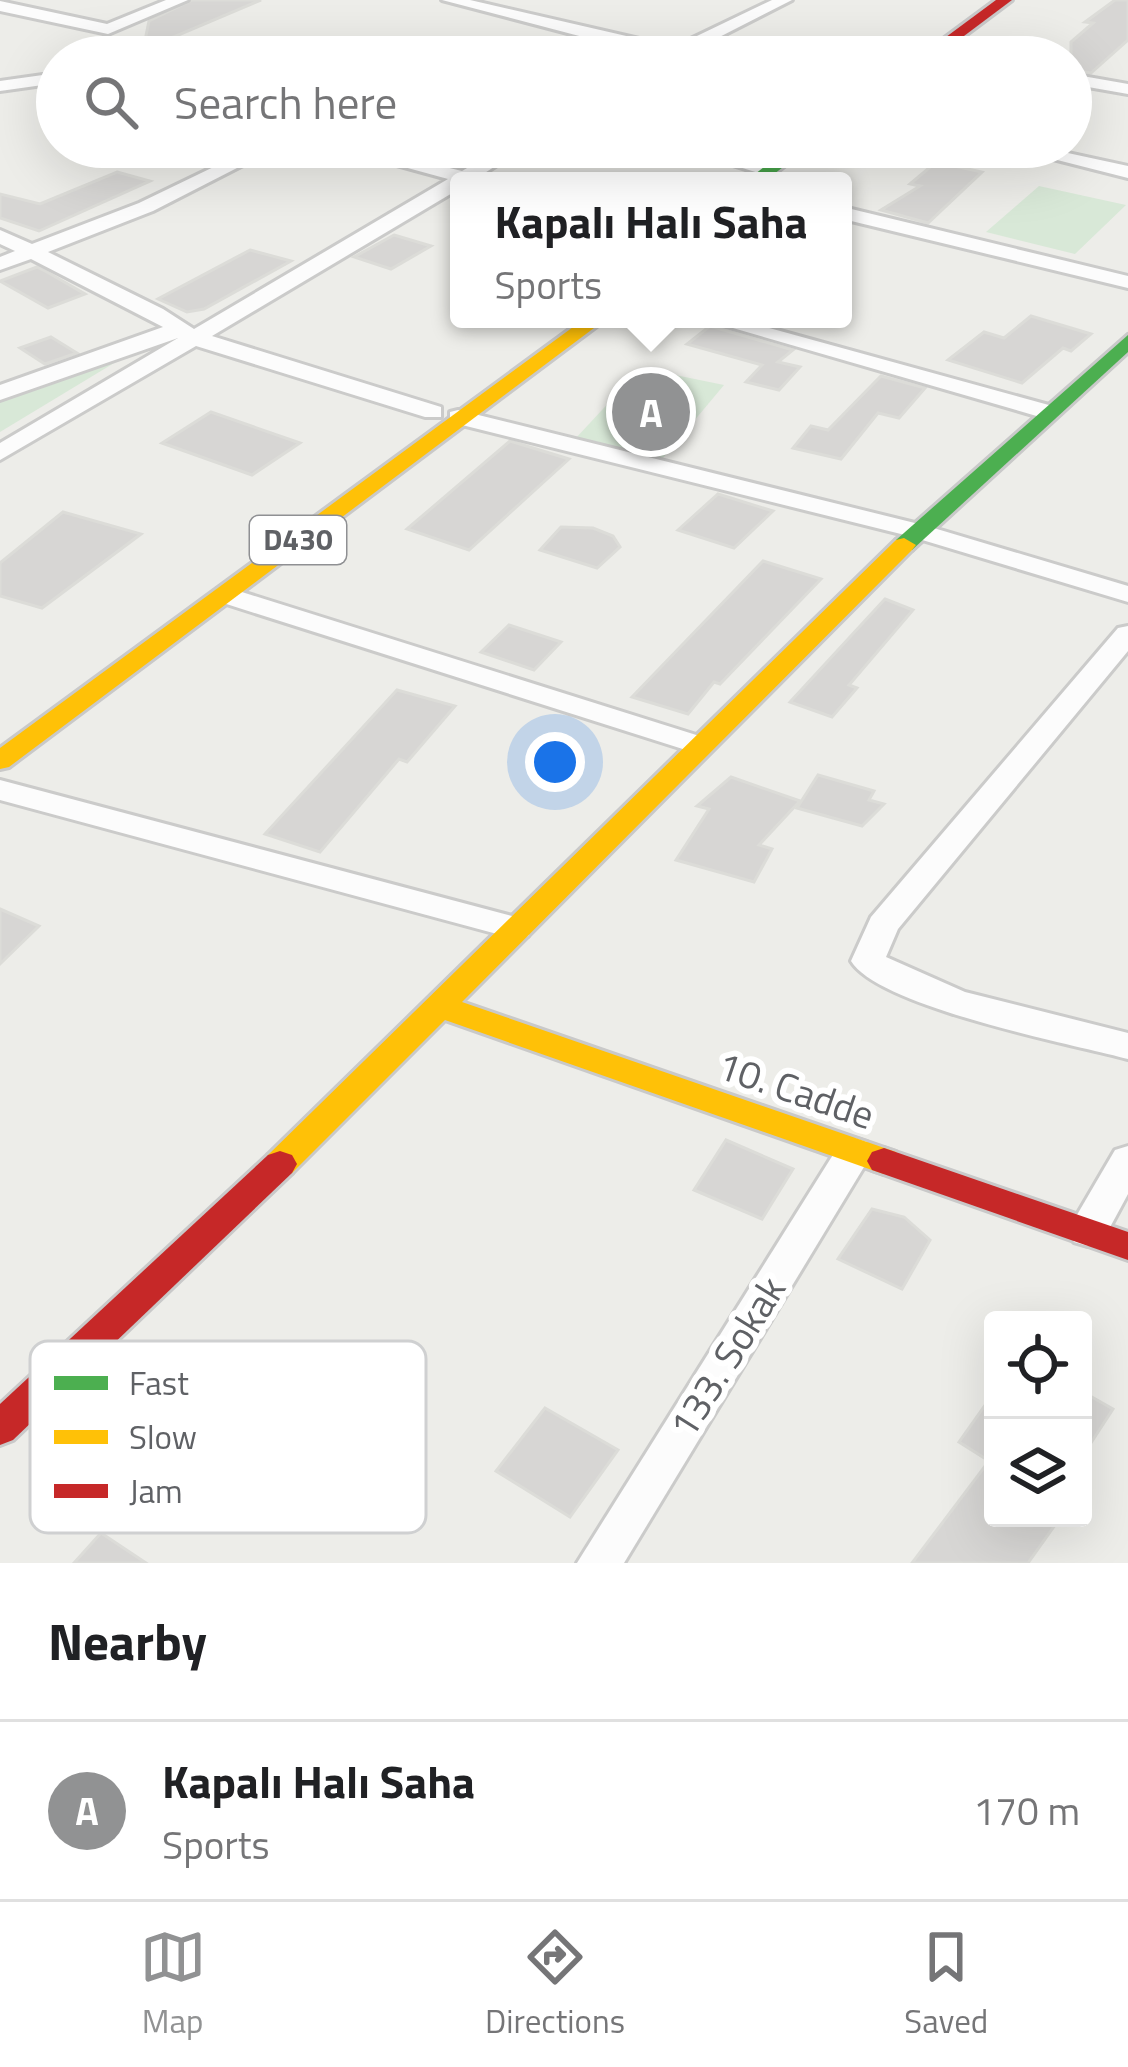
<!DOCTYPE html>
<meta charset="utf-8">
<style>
:root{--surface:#fff;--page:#f2f2f2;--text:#202124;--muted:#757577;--line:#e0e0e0;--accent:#919293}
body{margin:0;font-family:"Titillium Web",sans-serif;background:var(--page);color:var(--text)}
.controls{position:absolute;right:36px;bottom:36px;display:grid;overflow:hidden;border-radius:12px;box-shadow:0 12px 48px #0002}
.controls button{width:108px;height:108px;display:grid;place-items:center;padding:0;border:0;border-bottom:3px solid var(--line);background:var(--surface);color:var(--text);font:60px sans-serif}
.you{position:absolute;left:555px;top:762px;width:42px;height:42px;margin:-30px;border:9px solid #fff;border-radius:50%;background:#1a73e8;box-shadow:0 0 0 18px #1a73e833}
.badge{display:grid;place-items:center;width:78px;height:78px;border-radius:50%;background:var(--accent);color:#fff;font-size:39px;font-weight:700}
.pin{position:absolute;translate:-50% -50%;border:6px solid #fff;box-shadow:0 3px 12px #0006}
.popup{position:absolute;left:450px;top:172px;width:402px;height:156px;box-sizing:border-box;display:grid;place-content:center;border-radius:12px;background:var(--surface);filter:drop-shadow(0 3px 9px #0005);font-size:39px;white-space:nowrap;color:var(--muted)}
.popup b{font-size:45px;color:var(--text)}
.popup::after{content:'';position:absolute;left:50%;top:100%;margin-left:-24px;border:24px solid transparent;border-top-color:var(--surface)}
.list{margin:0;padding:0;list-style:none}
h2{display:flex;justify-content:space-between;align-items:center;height:156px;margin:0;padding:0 48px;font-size:51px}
h2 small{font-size:39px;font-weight:400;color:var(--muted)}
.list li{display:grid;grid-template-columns:78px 1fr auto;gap:36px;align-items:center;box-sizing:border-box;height:180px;padding:0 48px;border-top:3px solid var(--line)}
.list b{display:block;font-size:45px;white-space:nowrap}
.list p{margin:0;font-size:39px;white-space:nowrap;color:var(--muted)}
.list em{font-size:39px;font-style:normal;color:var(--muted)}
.icon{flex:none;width:66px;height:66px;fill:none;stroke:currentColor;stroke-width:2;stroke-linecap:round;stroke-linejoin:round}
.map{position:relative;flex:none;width:1128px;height:1563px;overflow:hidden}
.search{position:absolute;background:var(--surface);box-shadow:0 12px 48px #0002;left:36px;right:36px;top:36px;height:132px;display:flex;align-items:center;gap:30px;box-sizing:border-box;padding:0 42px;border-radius:66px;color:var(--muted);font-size:45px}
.sheet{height:336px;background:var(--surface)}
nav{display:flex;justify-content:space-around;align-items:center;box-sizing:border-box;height:168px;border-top:3px solid var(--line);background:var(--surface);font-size:33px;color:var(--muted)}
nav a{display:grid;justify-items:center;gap:6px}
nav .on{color:var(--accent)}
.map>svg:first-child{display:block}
.green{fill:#d8e8d7}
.building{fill:#d7d6d4;stroke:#dcdcd8;stroke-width:3}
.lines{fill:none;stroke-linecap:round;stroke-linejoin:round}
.street-casing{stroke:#cbcbca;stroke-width:6}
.fast-casing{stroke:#c9c9c9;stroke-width:6}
.slow-casing{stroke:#c9c9c9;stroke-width:6}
.jam-casing{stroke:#c9c9c9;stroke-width:6}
.street{fill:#fcfcfc;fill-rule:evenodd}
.fast{fill:#4caf50;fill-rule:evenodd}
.slow{fill:#ffc107;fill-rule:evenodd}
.jam{fill:#c62828;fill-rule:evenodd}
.labels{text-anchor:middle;stroke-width:12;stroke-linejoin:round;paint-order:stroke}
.shield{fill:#fff;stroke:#8f9093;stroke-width:3}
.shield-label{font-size:30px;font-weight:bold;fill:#5f6165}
.near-street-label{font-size:39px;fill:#5f6165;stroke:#fff}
.key{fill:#fff;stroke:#cfd0d1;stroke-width:3}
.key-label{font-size:33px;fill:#5f6165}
</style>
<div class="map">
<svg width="1128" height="1563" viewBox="0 0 1128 1563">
<rect width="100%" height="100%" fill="#edede9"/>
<g class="green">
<polygon points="1039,186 1126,205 1075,254 986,232"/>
<polygon points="129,354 0,432 0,401"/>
<polygon points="641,368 724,385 663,458 576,438"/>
</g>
<g class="building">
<polygon points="192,0 261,0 143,50 149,21"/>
<polygon points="1115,0 1128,0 1128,40 1091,73 1071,70 1071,42 1093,23 1085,22"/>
<polygon points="936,162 982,172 928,223 881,210 920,186 910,184"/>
<polygon points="117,172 150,181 39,231 0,218 0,194 40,204"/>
<polygon points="394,235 431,246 391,269 354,257"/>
<polygon points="250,250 291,261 204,309 187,312 158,299"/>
<polygon points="37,267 47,272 85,294 48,308 0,281"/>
<polygon points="1031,316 1091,334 1071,351 1063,348 1022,383 948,360 984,332 1004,338"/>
<polygon points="710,326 793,350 778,362 800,367 779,390 746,382 762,365 687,344"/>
<polygon points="51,337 77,353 45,364 20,348"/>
<polygon points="881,376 925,388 899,418 878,413 841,459 793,448 811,426 828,430"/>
<polygon points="211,412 300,443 252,475 162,443"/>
<polygon points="510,441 569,459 469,550 407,529"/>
<polygon points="718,494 773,511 734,548 678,530"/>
<polygon points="63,512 141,534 42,608 0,596 0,563"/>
<polygon points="561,527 593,528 613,536 620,547 597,568 540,550"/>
<polygon points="763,561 821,579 720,684 714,682 688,714 632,697"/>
<polygon points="885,599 913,610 849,685 857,688 832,717 790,702"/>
<polygon points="509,625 561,642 534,670 481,652"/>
<polygon points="397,690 455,706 407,762 399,759 320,852 265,834"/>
<polygon points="818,775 874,791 869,800 884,804 862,826 797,808"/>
<polygon points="731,777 800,801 759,845 772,849 754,882 676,860 709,809 697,806"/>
<polygon points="0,909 39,926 0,964"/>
<polygon points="726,1140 793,1169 762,1219 694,1190"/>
<polygon points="872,1209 904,1217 930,1240 902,1289 838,1259"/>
<polygon points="1083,1392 1113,1409 1083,1455"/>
<polygon points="993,1394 993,1518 1060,1518 1028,1563 912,1563 989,1461 959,1442"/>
<polygon points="545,1408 618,1450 570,1517 496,1471"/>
<polygon points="101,1533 146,1563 74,1563"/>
</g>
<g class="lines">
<defs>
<g id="street">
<polygon points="166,0 188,0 108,34 0,11 0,1 107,24"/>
<polygon points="442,0 470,0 674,47 772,0 792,0 692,51 703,57 659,57"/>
<polygon points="57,73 57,83 0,91 0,81"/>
<polygon points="1071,74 1128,84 1128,94 1071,84"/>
<polygon points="255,147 278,147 153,211 48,252 163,309 194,329 448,179 331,147 362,147 462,171 503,147 525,147 480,176 483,181 459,181 459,189 212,336 441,407 441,417 425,417 196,346 0,460 0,443 178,338 0,400 0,385 163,327 31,259 0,270 0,257 15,251 0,244 0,230 32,244 139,203"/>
<polygon points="676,147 705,147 777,170 768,176"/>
<polygon points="1006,147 1040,147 1128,166 1128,178"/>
<polygon points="843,207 1128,276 1128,288 843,219"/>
<polygon points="702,319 737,319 1056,407 1060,412 1056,417 1040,417"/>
<polygon points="458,410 927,526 1128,586 1128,602 909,536 450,422 450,412"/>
<polygon points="226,587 709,739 714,745 699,754 689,751 217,601 213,595 217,589"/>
<path d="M1128,626V651L898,929L886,957L965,992L1128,1033V1059C1072,1044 879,1007 851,961L871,917L1118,628Z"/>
<polygon points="0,780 516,917 528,920 532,928 528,936 516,939 0,800"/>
<polygon points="854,1138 867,1142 872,1152 867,1162 624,1563 577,1563 841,1142"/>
<polygon points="1128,1146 1128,1194 1102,1242 1088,1246 1074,1242 1069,1231 1074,1220 1115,1150"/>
</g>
<g id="fast">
<polygon points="790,147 809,147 765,181 746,181"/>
<polygon points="1128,335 1128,352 912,550 896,550 896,540"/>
</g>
<g id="slow">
<polygon points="584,319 606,319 9,767 0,769 0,748"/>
<polygon points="904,538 916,545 912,550 462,1002 896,1152 901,1161 896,1170 884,1174 872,1170 445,1020 292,1173 280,1177 268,1173 263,1164 268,1155 896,540"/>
</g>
<g id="jam">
<polygon points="996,0 1012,0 936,57 919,57"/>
<polygon points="884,1148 1128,1232 1128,1260 872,1170 867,1161 872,1152"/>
<polygon points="280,1151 292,1155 297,1164 292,1173 13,1440 0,1445 0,1404 268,1155"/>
</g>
</defs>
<use href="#street" class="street-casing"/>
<use href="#fast" class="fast-casing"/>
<use href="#slow" class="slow-casing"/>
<use href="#jam" class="jam-casing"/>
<use href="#street" class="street"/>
<use href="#fast" class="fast"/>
<use href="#slow" class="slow"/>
<use href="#jam" class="jam"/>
</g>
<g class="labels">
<rect class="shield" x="250" y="516" width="96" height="48" rx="9"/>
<g class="shield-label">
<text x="298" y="550">D430</text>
</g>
<g class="near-street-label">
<text transform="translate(796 1090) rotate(19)" y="14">10. Cadde</text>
<text transform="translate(727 1357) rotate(-58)" y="14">133. Sokak</text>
</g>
</g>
<rect x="30" y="1341" width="396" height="192" rx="18" class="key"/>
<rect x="54" y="1376" width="54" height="14" fill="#4caf50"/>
<rect x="54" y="1430" width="54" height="14" fill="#ffc107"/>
<rect x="54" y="1484" width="54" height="14" fill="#c62828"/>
<g class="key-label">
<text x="129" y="1395">Fast</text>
<text x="129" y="1449">Slow</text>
<text x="129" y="1503">Jam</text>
</g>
</svg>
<div class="controls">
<button><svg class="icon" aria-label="locate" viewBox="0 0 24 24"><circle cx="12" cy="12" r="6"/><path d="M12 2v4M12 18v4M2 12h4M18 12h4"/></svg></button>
<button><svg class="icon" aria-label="layers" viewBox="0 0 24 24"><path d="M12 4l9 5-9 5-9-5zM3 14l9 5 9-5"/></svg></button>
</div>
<div class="you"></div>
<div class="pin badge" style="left:651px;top:412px">A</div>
<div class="popup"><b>Kapalı Halı Saha</b>Sports</div>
<div class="search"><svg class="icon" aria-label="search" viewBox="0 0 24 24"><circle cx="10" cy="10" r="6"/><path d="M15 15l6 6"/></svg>Search here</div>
</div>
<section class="sheet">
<h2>Nearby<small></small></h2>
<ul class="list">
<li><span class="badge">A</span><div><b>Kapalı Halı Saha</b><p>Sports</p></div><em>170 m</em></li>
</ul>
</section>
<nav>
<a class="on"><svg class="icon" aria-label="map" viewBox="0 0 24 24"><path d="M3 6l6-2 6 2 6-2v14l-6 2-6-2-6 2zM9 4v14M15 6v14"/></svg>Map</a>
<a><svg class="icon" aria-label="directions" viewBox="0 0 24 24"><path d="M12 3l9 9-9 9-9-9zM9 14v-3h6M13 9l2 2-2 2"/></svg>Directions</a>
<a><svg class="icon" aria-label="saved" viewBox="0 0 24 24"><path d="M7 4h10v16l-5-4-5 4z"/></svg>Saved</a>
</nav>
